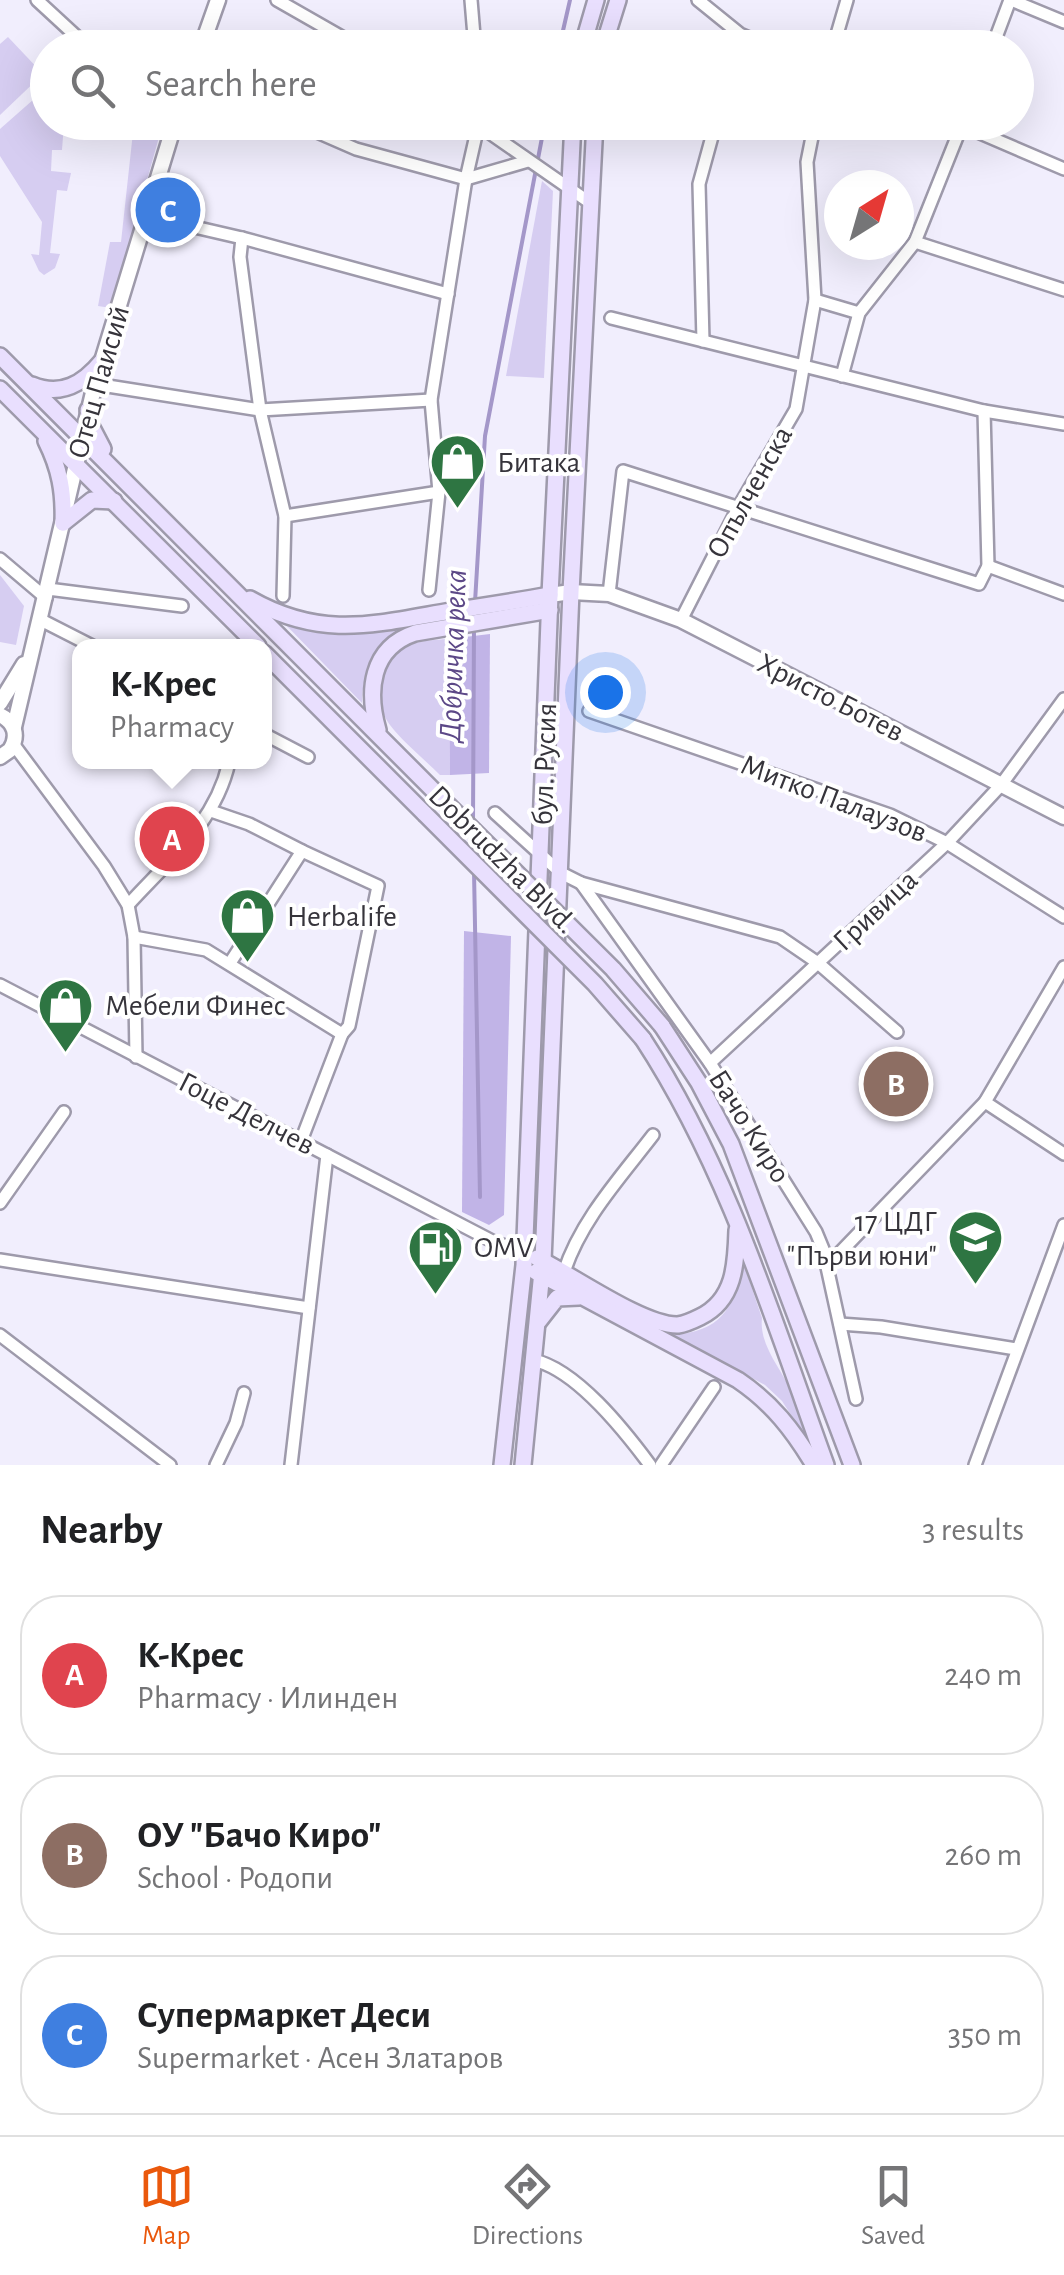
<!DOCTYPE html>
<meta charset="utf-8">
<style>
:root{--surface:#fff;--page:#f6f6f6;--text:#202124;--muted:#757577;--line:#e0e0e0;--accent:#ea580c}
body{margin:0;font-family:"Alegreya Sans",sans-serif;background:var(--page);color:var(--text)}
.compass{position:absolute;left:824px;top:170px;width:90px;height:90px;border-radius:50%;background:var(--surface);box-shadow:0 10px 40px #0002;rotate:37deg}
.you{position:absolute;left:605px;top:692px;width:35px;height:35px;margin:-25px;border:8px solid #fff;border-radius:50%;background:#1a73e8;box-shadow:0 0 0 15px #1a73e833}
.badge{display:grid;place-items:center;width:65px;height:65px;border-radius:50%;background:var(--accent);color:#fff;font-size:32px;font-weight:700}
.pin{position:absolute;translate:-50% -50%;border:5px solid #fff;box-shadow:0 2px 10px #0006}
.popup{position:absolute;left:72px;top:639px;width:200px;height:130px;box-sizing:border-box;display:grid;place-content:center;border-radius:20px;background:var(--surface);filter:drop-shadow(0 2px 8px #0005);font-size:32px;white-space:nowrap;color:var(--muted)}
.popup b{font-size:38px;color:var(--text)}
.popup::after{content:'';position:absolute;left:50%;top:100%;margin-left:-20px;border:20px solid transparent;border-top-color:var(--surface)}
.list{margin:0;padding:0;list-style:none}
h2{display:flex;justify-content:space-between;align-items:center;height:130px;margin:0;padding:0 40px;font-size:42px}
h2 small{font-size:32px;font-weight:400;color:var(--muted)}
.list li{display:grid;grid-template-columns:65px 1fr auto;gap:30px;align-items:center;box-sizing:border-box;height:160px;margin:0 20px 20px;padding:0 20px;border:2px solid var(--line);border-radius:40px}
.list b{display:block;font-size:38px;white-space:nowrap}
.list p{margin:0;font-size:32px;white-space:nowrap;color:var(--muted)}
.list em{font-size:32px;font-style:normal;color:var(--muted)}
.icon{flex:none;width:55px;height:55px;fill:none;stroke:currentColor;stroke-width:2;stroke-linecap:round;stroke-linejoin:round}
.map{position:relative;flex:none;width:1064px;height:1465px;overflow:hidden}
.search{position:absolute;background:var(--surface);box-shadow:0 10px 40px #0002;left:30px;right:30px;top:30px;height:110px;display:flex;align-items:center;gap:25px;box-sizing:border-box;padding:0 35px;border-radius:55px;color:var(--muted);font-size:38px}
.sheet{height:670px;background:var(--surface)}
nav{display:flex;justify-content:space-around;align-items:center;box-sizing:border-box;height:140px;border-top:2px solid var(--line);background:var(--surface);font-size:28px;color:var(--muted)}
nav a{display:grid;justify-items:center;gap:5px}
nav .on{color:var(--accent)}
.map>svg:first-child{display:block}
.green{fill:#d6cdf1}
.forest{fill:#c1b4e7}
.lines{fill:none;stroke-linecap:round;stroke-linejoin:round}
.stream{stroke:#a497c9;stroke-width:4}
.minor-casing{stroke:#9e9aab;stroke-width:16}
.tertiary-casing{stroke:#9e9aab;stroke-width:19}
.secondary-casing{stroke:#9e9aab;stroke-width:20}
.minor{stroke:#fff;stroke-width:11}
.tertiary{stroke:#fff;stroke-width:14}
.secondary{stroke:#e9dffe;stroke-width:15}
.secondary-bridge-casing{stroke:#9e9aab;stroke-width:20;stroke-linecap:butt}
.secondary-bridge{stroke:#e9dffe;stroke-width:15}
.labels{text-anchor:middle;stroke-width:8;stroke-linejoin:round;paint-order:stroke}
.street-label{font-size:30px;fill:#36343b;stroke:#fff}
.poi-label{font-size:30px;fill:#36343b;stroke:#fff;text-anchor:start}
.water-label{font-size:32px;font-style:italic;fill:#5c4887;stroke:#fff}
</style>
<div class="map">
<svg width="1064" height="1465" viewBox="0 0 1064 1465">
<rect width="100%" height="100%" fill="#f1eefd"/>
<g class="green">
<polygon points="8,37 43,74 0,115 0,44"/>
<polygon points="34,99 47,110 48,122 64,123 62,150 52,150 51,171 71,173 67,191 57,190 50,253 60,254 55,268 44,275 39,271 31,254 39,255 42,222 0,156 0,129"/>
<polygon points="134,123 158,123 161,130 111,308 98,306 110,242 121,242"/>
<polygon points="542,181 553,191 544,378 506,376"/>
<polygon points="0,575 24,606 16,645 0,642"/>
<path d="M284,623C323,636 358,636 398,630C374,651 362,671 362,703Z"/>
<path d="M448,639L450,775H440C424,759 404,743 390,725C371,699 379,659 410,645C421,640 436,640 448,639Z"/>
<path d="M742,1259L762,1318C759,1343 778,1365 788,1385C797,1404 803,1426 811,1446L782,1401L765,1385L673,1335C724,1331 736,1305 742,1259Z"/>
</g>
<g class="forest">
<polygon points="490,634 489,773 450,775 448,639"/>
<polygon points="464,931 511,936 504,1215 489,1225 462,1212"/>
</g>
<g class="lines">
<g class="stream">
<polyline points="559,48 570,0"/>
<polyline points="475,602 485,436 545,122"/>
<polyline points="473,822 474,626"/>
<polyline points="474,871 480,1197"/>
</g>
<defs>
<g id="minor">
<polyline points="37,0 89,48"/>
<polyline points="277,0 361,48"/>
<polyline points="471,0 475,48"/>
<polyline points="698,0 740,34 773,48"/>
<polyline points="1011,0 1064,22"/>
<polyline points="833,48 847,0"/>
<polyline points="992,48 1010,0"/>
<polyline points="294,122 356,149 466,179 528,161"/>
<polyline points="474,122 589,202"/>
<polyline points="959,124 1064,169"/>
<polyline points="147,216 242,238 448,294"/>
<polyline points="242,238 240,257 260,410 285,516 283,596"/>
<polyline points="915,242 1064,290"/>
<polyline points="815,300 859,313"/>
<polyline points="611,318 984,411 1064,424"/>
<polyline points="703,341 699,184 716,122"/>
<polyline points="842,376 859,313 915,242 963,122"/>
<polyline points="95,384 260,410 431,400"/>
<polyline points="285,516 439,492"/>
<polyline points="0,559 46,598"/>
<polyline points="988,566 1064,594"/>
<polyline points="48,589 182,606"/>
<polyline points="429,590 439,492 431,400 466,179 479,122"/>
<polyline points="609,594 623,471 979,584 988,566 984,411"/>
<polyline points="41,620 92,646"/>
<polyline points="681,620 738,508 796,409 815,300 807,162 815,122"/>
<polyline points="589,711 890,815 947,843 1064,917"/>
<polyline points="264,734 308,757"/>
<polyline points="14,745 104,866 128,905 134,937 136,1057"/>
<polyline points="211,811 249,824 302,851 230,963"/>
<polyline points="495,813 561,873 581,883 780,937 818,963 897,1032"/>
<polyline points="581,883 710,1063 816,1232 823,1249 856,1399"/>
<path d="M128,905C168,861 216,822 229,762"/>
<polyline points="134,937 206,950 342,1034"/>
<polyline points="0,985 494,1242 525,1253"/>
<polyline points="710,1063 947,843 1001,785 1064,699"/>
<polyline points="985,1102 1064,1154"/>
<polyline points="301,1141 342,1034 349,1026 378,886 302,851"/>
<polyline points="0,1203 64,1112"/>
<polyline points="0,1260 309,1308"/>
<polyline points="827,1266 985,1102 1064,967"/>
<path d="M564,1272C581,1220 620,1178 653,1135"/>
<polyline points="840,1324 881,1327 1016,1349"/>
<polyline points="0,1335 170,1465"/>
<path d="M533,1360C576,1369 624,1430 650,1465"/>
<polyline points="216,1465 236,1423 244,1393"/>
<polyline points="291,1465 327,1155"/>
<polyline points="661,1465 714,1387"/>
<polyline points="975,1465 1064,1225"/>
</g>
<g id="tertiary">
<polyline points="201,48 218,0"/>
<polyline points="550,595 571,592 609,594 681,620 1064,817"/>
<polyline points="0,703 24,664"/>
<path d="M0,715C15,722 19,736 10,750L0,757"/>
<polyline points="14,727 95,384 175,122"/>
</g>
<g id="secondary">
<polyline points="582,48 596,0"/>
<polyline points="603,48 618,0"/>
<polyline points="0,356 441,798"/>
<path d="M32,385C61,397 83,384 102,361"/>
<polyline points="0,389 258,646"/>
<polyline points="88,410 91,426 103,449"/>
<path d="M46,441C60,469 64,492 63,523"/>
<polyline points="63,523 92,500 114,501"/>
<path d="M250,599C322,640 375,624 451,611C484,606 517,601 550,595"/>
<polyline points="264,653 425,814"/>
<path d="M378,730C367,692 370,648 415,633L550,610"/>
<polyline points="662,1026 699,1083 731,1144 852,1465"/>
<path d="M643,1039C728,1169 773,1319 826,1465"/>
<path d="M537,1258C571,1274 643,1326 678,1325C685,1324 694,1320 700,1317C735,1300 736,1264 737,1230"/>
<path d="M536,1272L738,1380C772,1403 793,1430 814,1465"/>
<polyline points="539,1321 557,1298 579,1297"/>
<polyline points="502,1465 524,1265 550,595 573,122"/>
<polyline points="523,1465 543,1261 571,592 595,122"/>
</g>
</defs>
<use href="#minor" class="minor-casing"/>
<use href="#tertiary" class="tertiary-casing"/>
<use href="#secondary" class="secondary-casing"/>
<use href="#minor" class="minor"/>
<use href="#tertiary" class="tertiary"/>
<use href="#secondary" class="secondary"/>
<defs>
<g id="secondary-bridge">
<polyline points="441,798 613,969 662,1026"/>
<polyline points="425,814 595,984 643,1039"/>
</g>
</defs>
<use href="#secondary-bridge" class="secondary-bridge-casing"/>
<use href="#secondary-bridge" class="secondary-bridge"/>
</g>
<defs>
<symbol id="shop-pin" viewBox="-11 -11 22 30"><path d="M0 17L-7.5 6A9.5 9.5 0 1 1 7.5 6Z" fill="#2e7542" stroke="#fff"/><path d="M-5-2.5h2.3a2.7 3.5 0 0 1 5.4 0H5L5.5 6h-11ZM-1.5-2.5h3a1.5 2.3 0 0 0-3 0Z" fill="#fff"/></symbol>
<symbol id="school-pin" viewBox="-11 -11 22 30"><path d="M0 17L-7.5 6A9.5 9.5 0 1 1 7.5 6Z" fill="#2e7542" stroke="#fff"/><path d="M0-5L7-2L0 1L-7-2ZM-4 1L0 2.5L4 1V4Q0 6-4 4Z" fill="#fff"/></symbol>
<symbol id="fuel-pin" viewBox="-11 -11 22 30"><path d="M0 17L-7.5 6A9.5 9.5 0 1 1 7.5 6Z" fill="#2e7542" stroke="#fff"/><path d="M-5.5-6h7V0h2V4h1.3V-2.5L3-4.5l.8-.8L6-3V5H2.5V1h-1V6h-7ZM-4.2-4.7v3.2H.2V-4.7Z" fill="#fff"/></symbol>
</defs>
<g fill-rule="evenodd">
<use href="#shop-pin" x="426" y="430" width="63" height="86"/>
<use href="#shop-pin" x="216" y="884" width="63" height="86"/>
<use href="#shop-pin" x="34" y="974" width="63" height="86"/>
<use href="#school-pin" x="944" y="1206" width="63" height="86"/>
<use href="#fuel-pin" x="404" y="1216" width="63" height="86"/>
</g>
<g class="labels">
<g class="street-label">
<text transform="translate(98 382) rotate(-74)" y="10">Отец Паисий</text>
<text transform="translate(749 492) rotate(-61)" y="10">Опълченска</text>
<text transform="translate(831 697) rotate(27)" y="10">Христо Ботев</text>
<text transform="translate(544 764) rotate(-88)" y="10">бул. Русия</text>
<text transform="translate(834 798) rotate(21)" y="10">Митко Палаузов</text>
<text transform="translate(503 859) rotate(45)" y="10">Dobrudzha Blvd.</text>
<text transform="translate(875 910) rotate(-43)" y="10">Гривица</text>
<text transform="translate(247 1113) rotate(27)" y="10">Гоце Делчев</text>
<text transform="translate(750 1126) rotate(58)" y="10">Бачо Киро</text>
</g>
<g class="poi-label">
<text x="497" y="472">Битака</text>
<text x="287" y="926">Herbalife</text>
<text x="105" y="1015">Мебели Финес</text>
<text x="937" y="1231" text-anchor="end">17 ЦДГ<tspan x="937" dy="34">"Първи юни"</tspan></text>
<text x="474" y="1257">OMV</text>
</g>
<g class="water-label">
<text transform="translate(452 656) rotate(-88)" y="11">Добричка река</text>
</g>
</g>
</svg>
<svg class="compass" viewBox="-18 -18 36 36"><path d="M0-13l5 13h-10z" fill="#e53935"/><path d="M0 13l5-13h-10z" fill="#757577"/></svg>
<div class="you"></div>
<div class="pin badge" style="left:172px;top:839px;background:#e0444e">A</div>
<div class="popup"><b>К-Крес</b>Pharmacy</div>
<div class="pin badge" style="left:896px;top:1084px;background:#8d6e63">B</div>
<div class="pin badge" style="left:168px;top:210px;background:#3f7fe0">C</div>
<div class="search"><svg class="icon" aria-label="search" viewBox="0 0 24 24"><circle cx="10" cy="10" r="6"/><path d="M15 15l6 6"/></svg>Search here</div>
</div>
<section class="sheet">
<h2>Nearby<small>3 results</small></h2>
<ul class="list">
<li><span class="badge" style="background:#e0444e">A</span><div><b>К-Крес</b><p>Pharmacy · Илинден</p></div><em>240 m</em></li>
<li><span class="badge" style="background:#8d6e63">B</span><div><b>ОУ &quot;Бачо Киро&quot;</b><p>School · Родопи</p></div><em>260 m</em></li>
<li><span class="badge" style="background:#3f7fe0">C</span><div><b>Супермаркет Деси</b><p>Supermarket · Асен Златаров</p></div><em>350 m</em></li>
</ul>
</section>
<nav>
<a class="on"><svg class="icon" aria-label="map" viewBox="0 0 24 24"><path d="M3 6l6-2 6 2 6-2v14l-6 2-6-2-6 2zM9 4v14M15 6v14"/></svg>Map</a>
<a><svg class="icon" aria-label="directions" viewBox="0 0 24 24"><path d="M12 3l9 9-9 9-9-9zM9 14v-3h6M13 9l2 2-2 2"/></svg>Directions</a>
<a><svg class="icon" aria-label="saved" viewBox="0 0 24 24"><path d="M7 4h10v16l-5-4-5 4z"/></svg>Saved</a>
</nav>
